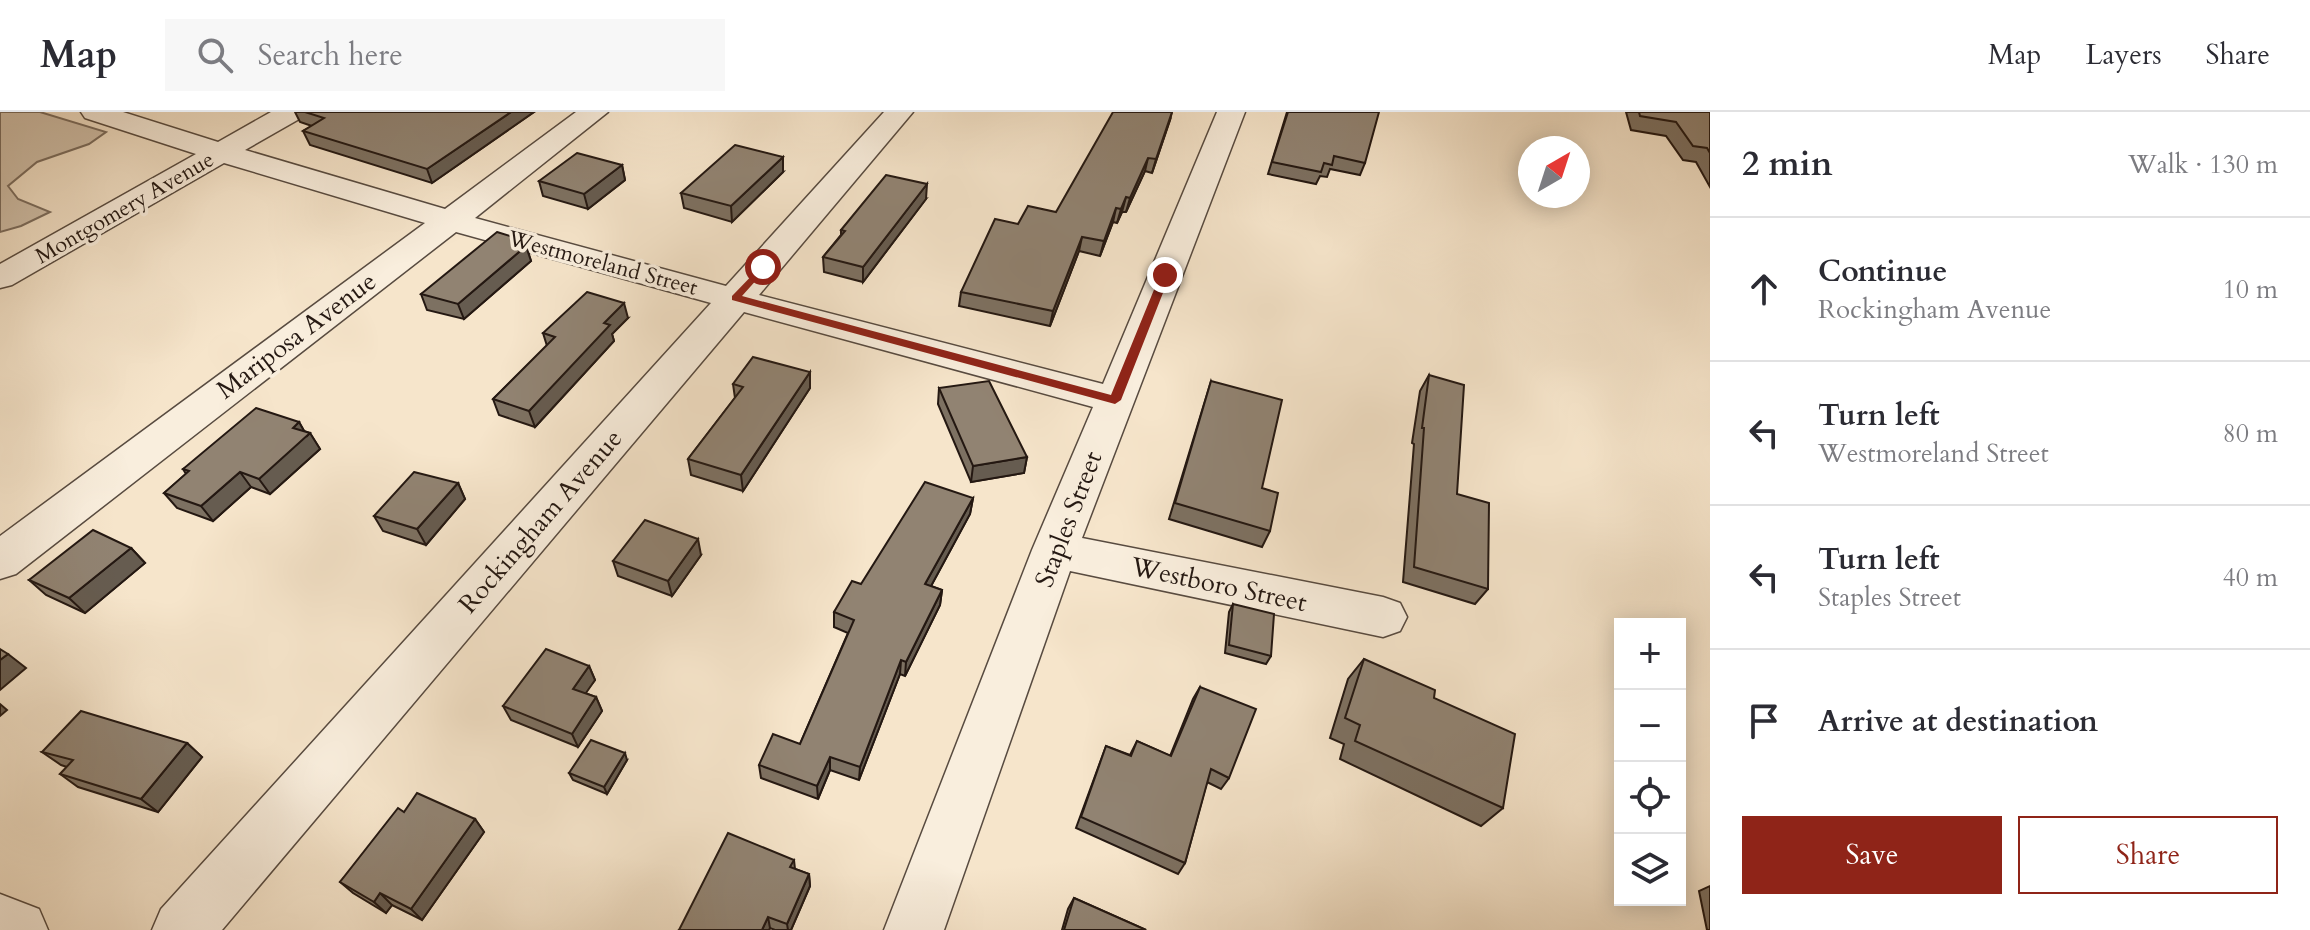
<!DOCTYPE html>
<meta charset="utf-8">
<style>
:root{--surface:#fff;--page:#f7f7f7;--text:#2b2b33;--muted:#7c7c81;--line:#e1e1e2;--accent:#8f2418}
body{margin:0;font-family:Cardo,serif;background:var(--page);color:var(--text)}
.controls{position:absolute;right:24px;bottom:24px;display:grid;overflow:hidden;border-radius:0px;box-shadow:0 4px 20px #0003}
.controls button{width:72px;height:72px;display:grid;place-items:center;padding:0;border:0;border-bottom:2px solid var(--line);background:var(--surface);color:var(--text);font:40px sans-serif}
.compass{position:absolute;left:1518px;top:24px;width:72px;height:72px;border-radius:50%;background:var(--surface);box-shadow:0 4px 20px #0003;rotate:39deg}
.stop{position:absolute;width:24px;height:24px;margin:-18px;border:6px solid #8f2418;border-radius:50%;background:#fff}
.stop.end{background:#8f2418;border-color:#fff;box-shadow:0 2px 8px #0008}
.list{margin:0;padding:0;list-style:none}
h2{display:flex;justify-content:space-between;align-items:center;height:104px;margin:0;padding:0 32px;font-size:34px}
h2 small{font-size:26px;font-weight:400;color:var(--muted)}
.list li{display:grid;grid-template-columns:52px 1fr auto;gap:24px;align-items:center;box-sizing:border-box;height:144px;padding:0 32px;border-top:2px solid var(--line)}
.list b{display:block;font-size:30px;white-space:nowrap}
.list p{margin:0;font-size:26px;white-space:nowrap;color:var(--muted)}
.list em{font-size:26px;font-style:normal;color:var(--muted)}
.actions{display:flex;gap:16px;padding:24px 32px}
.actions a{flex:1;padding:18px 0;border:2px solid var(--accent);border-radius:0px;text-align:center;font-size:28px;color:var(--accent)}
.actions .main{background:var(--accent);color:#fff}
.icon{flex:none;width:44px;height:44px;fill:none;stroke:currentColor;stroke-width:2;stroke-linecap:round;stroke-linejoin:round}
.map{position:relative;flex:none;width:1710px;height:818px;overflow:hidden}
header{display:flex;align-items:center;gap:48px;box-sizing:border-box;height:112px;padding:0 40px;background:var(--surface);border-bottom:2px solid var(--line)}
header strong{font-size:38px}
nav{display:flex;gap:44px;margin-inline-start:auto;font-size:28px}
.search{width:560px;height:72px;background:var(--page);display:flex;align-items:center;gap:20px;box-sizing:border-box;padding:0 28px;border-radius:0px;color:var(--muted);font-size:30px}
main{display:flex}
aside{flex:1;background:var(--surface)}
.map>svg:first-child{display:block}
.green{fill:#d2c2ac;stroke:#7b6d5f;stroke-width:2}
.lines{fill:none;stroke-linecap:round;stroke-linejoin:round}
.minor-casing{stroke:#584b40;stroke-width:3}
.minor{fill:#f9eedd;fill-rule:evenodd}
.wall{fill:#7d7162;stroke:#241812;stroke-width:2}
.shaded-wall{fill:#665c50;stroke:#241812;stroke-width:2}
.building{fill:#918372;stroke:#241812;stroke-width:2}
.route{fill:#8f2418}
.labels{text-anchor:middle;stroke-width:7;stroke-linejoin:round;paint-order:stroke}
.far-street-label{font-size:22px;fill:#241812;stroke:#f9eedd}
.street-label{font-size:26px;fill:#241812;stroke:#f9eedd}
</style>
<header>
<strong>Map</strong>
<div class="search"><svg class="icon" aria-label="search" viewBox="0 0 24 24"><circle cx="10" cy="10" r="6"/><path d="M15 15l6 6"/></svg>Search here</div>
<nav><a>Map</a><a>Layers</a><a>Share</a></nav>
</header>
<main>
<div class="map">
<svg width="1710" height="818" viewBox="0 0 1710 818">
<rect width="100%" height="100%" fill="#f6e5cb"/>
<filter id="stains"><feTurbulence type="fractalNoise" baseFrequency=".0025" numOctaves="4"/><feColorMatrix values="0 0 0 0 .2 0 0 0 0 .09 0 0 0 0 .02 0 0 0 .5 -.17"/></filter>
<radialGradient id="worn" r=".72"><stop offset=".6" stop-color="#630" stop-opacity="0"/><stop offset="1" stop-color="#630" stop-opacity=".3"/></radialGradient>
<polygon class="green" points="0,0 40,0 106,20 89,32 37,50 8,74 18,87 50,100 21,114 0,120"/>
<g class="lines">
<defs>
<g id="minor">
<polygon points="81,0 123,0 218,30 271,0 305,0 301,6 245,38 445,97 576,0 608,0 475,106 726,174 884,0 913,0 759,183 1103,272 1217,0 1245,0 1082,426 1383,485 1400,491 1407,505 1400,519 1383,525 1070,459 944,818 884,818 1032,438 1093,295 744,200 222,818 152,818 161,797 711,191 456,120 16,462 0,467 0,424 425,111 224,51 12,173 0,176 0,152 196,42 85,6"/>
<polygon points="0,782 39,797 48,818 0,818"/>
</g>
</defs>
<use href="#minor" class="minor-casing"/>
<use href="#minor" class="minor"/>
</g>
<g class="wall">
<polygon points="295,0 534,0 432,71 310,33 303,19 312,14 300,10"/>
<polygon points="1287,0 1365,51 1360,63 1330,57 1327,65 1320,64 1316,72 1268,62"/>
<polygon points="1626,0 1710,0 1710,75 1696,50 1683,48 1666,24 1631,18"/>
<polygon points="1170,8 1152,61 1145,59 1126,100 1122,100 1117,111 1113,110 1100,144 1079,139 1050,214 959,194 961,180 1018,112 1056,100"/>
<polygon points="622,53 625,68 588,97 543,84 539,69"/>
<polygon points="783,60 732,110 684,96 681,81"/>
<polygon points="926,87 863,170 824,160 823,145 841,123 841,118"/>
<polygon points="526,134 531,149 464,207 427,198 421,182"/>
<polygon points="628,206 612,222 614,229 535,315 499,303 493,287 547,234 543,221"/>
<polygon points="810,260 810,276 743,379 691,363 688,347 735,286 733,272"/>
<polygon points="1429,263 1457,382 1488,477 1475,492 1403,470 1414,332 1412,331 1420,279"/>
<polygon points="1211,269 1270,419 1262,435 1169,407"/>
<polygon points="939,276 1027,345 1024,361 971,370 938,292"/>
<polygon points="299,310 304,319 310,321 320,337 270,382 251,375 213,409 177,396 164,381 186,362 183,357"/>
<polygon points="458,371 465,387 426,433 383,419 374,404"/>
<polygon points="973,386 970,402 931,474 942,478 940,493 905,564 900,562 859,668 830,658 818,687 761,666 759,653 800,632 848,521 834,515 834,500 861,472"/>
<polygon points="131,436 145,451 85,501 46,483 29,468"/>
<polygon points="701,443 672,484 618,464 613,449"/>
<polygon points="1233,492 1271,544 1266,552 1225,541 1229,500"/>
<polygon points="1364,547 1434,586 1503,696 1481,714 1340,647 1344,632 1330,626 1348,567"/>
<polygon points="589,554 595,568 585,581 596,585 602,599 578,635 511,608 503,594"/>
<polygon points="1200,575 1229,666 1221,677 1207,670 1185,751 1178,762 1076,716 1106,634 1130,643 1137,629 1170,644 1193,587"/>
<polygon points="187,631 202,645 158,700 78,675 60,662 67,655 61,653 42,640"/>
<polygon points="627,648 607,682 573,668 569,661"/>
<polygon points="404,700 475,707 484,720 422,808 392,793 386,801 353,781 340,770"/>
<polygon points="794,748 795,757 809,762 810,774 791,818 775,818 770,816 769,818 679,818"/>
<polygon points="1710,774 1710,818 1707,818 1699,779"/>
<polygon points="1074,786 1146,818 1062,818 1068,797"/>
</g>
<g class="shaded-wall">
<polygon points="511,0 534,0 432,71 427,57"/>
<polygon points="1172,0 1170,8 1152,61 1156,47"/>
<polygon points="783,45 783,60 732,110 731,94"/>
<polygon points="1148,46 1145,59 1126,100 1130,86"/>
<polygon points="622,53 625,68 588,97 584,82"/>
<polygon points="927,72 926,87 863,170 863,155"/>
<polygon points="1126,85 1122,100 1117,111 1121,97"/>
<polygon points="1116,96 1113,110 1100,144 1104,129"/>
<polygon points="1082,125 1079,139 1050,214 1053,199"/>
<polygon points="526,134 531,149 464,207 458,192"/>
<polygon points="624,191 628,206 612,222 614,229 535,315 529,299 604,211"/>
<polygon points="810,260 810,276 743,379 741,363"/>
<polygon points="299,310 307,324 310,321 320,337 270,382 259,367 293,316"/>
<polygon points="1027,345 1024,361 971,370 973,354"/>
<polygon points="240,360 251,375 213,409 201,394"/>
<polygon points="458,371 465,387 426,433 417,417"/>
<polygon points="973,386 970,402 924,487 925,472"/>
<polygon points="698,427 701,443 672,484 668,469"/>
<polygon points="131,436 145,451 85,501 69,486"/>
<polygon points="942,478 940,493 905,564 906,550"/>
<polygon points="8,542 26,556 0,578 0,548"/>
<polygon points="901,548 900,562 859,668 860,655"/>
<polygon points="589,554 595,568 579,591 573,577"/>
<polygon points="596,585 602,599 578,635 572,622"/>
<polygon points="0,592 7,598 0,604"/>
<polygon points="187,631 202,645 158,700 141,687"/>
<polygon points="625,641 627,648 607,682 604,675"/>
<polygon points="830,645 830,658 818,687 817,674"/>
<polygon points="475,707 484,720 422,808 411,797"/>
<polygon points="809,762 810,774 791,818 788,818 787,812"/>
<polygon points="380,781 392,793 386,801 374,790"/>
<polygon points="768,805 770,816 769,818 762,818"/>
</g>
<g class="building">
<polygon points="305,0 511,0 427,57 303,19 324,6"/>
<polygon points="1113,0 1172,0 1156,47 1148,46 1130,86 1126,85 1121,97 1116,96 1104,129 1082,125 1053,199 961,180 995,107 1018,112 1028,94 1056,100"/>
<polygon points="1288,0 1379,0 1365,51 1334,44 1332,53 1324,51 1321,60 1272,50"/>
<polygon points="1639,0 1710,0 1710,41 1707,36 1693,34 1676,10 1640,4"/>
<polygon points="735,33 783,45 731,94 681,81"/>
<polygon points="577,41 622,53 584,82 539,69"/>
<polygon points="886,63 927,72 863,155 823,145 845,119 841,118"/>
<polygon points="497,120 520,127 526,134 458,192 421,182"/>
<polygon points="587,180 624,191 604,211 610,213 529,299 493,287 555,225 543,221"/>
<polygon points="753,245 810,260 741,363 688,347 743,275 733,272"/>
<polygon points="1429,263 1464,273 1457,382 1489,391 1488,477 1414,455 1424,316 1422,316"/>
<polygon points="989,269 1027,345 973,354 939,276"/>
<polygon points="1211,269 1282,288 1262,376 1278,381 1270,419 1175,391"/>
<polygon points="256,296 299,310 293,316 310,321 259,367 240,360 201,394 164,381 189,359 183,357"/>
<polygon points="414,360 458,371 417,417 374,404"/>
<polygon points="925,370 973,386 925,472 942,478 906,550 901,548 860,655 830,645 817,674 759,653 773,622 800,632 854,508 834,500 852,469 861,472"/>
<polygon points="645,408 698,427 668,469 613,449"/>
<polygon points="93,418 131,436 69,486 29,468"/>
<polygon points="1233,492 1274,502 1271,544 1229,533"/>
<polygon points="0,537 8,542 0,548"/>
<polygon points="546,537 589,554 573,577 596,585 572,622 503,594"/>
<polygon points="1364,547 1435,578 1434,586 1515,622 1503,696 1355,629 1360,613 1345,606"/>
<polygon points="1200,575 1256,597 1229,666 1211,657 1185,751 1081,705 1106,634 1131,644 1137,629 1171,644"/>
<polygon points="81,599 187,631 141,687 60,662 73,648 42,640"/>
<polygon points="591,628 625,641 604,675 569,661"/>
<polygon points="417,681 475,707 411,797 380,781 374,790 340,770 398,696 404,700"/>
<polygon points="728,721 794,748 790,755 809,762 787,812 768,805 762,818 679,818"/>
<polygon points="1074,786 1146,818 1064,818"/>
</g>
<polygon class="route" points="763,152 768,155 742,184 1111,283 1160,163 1165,160 1170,163 1121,288 1115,292 732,188 732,184"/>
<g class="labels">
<g class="far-street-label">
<text transform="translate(124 95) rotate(-30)" y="8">Montgomery Avenue</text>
<text transform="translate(603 150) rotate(15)" y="8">Westmoreland Street</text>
</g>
<g class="street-label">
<text transform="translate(296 223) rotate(-37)" y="9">Mariposa Avenue</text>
<text transform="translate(1068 407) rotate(-69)" y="9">Staples Street</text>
<text transform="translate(540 409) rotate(-49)" y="9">Rockingham Avenue</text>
<text transform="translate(1219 472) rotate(12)" y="9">Westboro Street</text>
</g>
</g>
<rect width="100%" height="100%" filter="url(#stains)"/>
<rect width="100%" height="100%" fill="url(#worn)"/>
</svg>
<div class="controls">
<button>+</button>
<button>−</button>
<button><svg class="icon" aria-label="locate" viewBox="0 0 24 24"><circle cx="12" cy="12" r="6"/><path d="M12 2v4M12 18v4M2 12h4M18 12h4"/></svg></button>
<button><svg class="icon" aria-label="layers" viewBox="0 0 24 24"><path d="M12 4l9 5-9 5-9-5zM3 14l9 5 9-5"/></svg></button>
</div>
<svg class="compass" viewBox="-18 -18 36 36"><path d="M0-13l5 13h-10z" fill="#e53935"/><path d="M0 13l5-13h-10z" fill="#7c7c81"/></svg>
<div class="stop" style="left:763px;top:155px"></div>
<div class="stop end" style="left:1165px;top:163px"></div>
</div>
<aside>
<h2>2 min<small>Walk · 130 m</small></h2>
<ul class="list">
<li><svg class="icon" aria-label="ahead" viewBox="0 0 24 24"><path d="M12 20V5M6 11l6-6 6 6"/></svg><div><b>Continue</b><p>Rockingham Avenue</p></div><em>10 m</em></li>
<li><svg class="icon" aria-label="left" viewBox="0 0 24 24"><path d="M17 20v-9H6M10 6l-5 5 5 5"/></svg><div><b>Turn left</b><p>Westmoreland Street</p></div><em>80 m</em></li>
<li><svg class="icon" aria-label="left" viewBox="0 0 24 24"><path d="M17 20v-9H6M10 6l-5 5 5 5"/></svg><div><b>Turn left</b><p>Staples Street</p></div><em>40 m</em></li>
<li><svg class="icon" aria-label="arrive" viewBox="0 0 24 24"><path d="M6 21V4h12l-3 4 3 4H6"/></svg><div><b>Arrive at destination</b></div></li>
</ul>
<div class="actions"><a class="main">Save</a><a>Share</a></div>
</aside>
</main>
